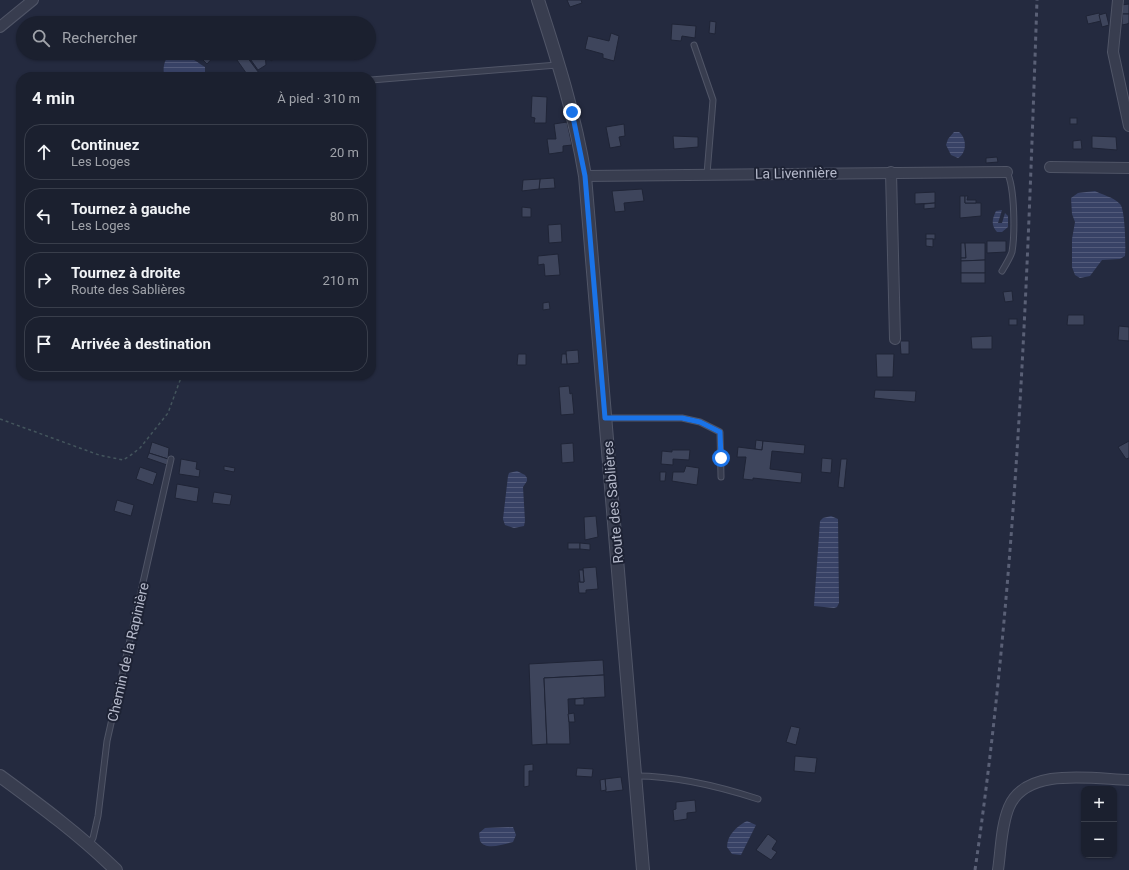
<!DOCTYPE html>
<html lang="fr">
<meta charset="utf-8">
<style>
:root{--surface:#1b202f;--page:#242837;--text:#f1f3f6;--muted:#a0a3aa;--line:#393e4b}
body{margin:0;font-family:Roboto,sans-serif;background:var(--page);color:var(--text)}
.controls{position:absolute;right:12px;bottom:12px;display:grid;overflow:hidden;border-radius:8px;box-shadow:0 1px 3px #0004}
.controls button{width:36px;height:36px;display:grid;place-items:center;padding:0;border:0;border-bottom:1px solid var(--line);background:var(--surface);color:var(--text);font:20px sans-serif}
.stop{position:absolute;width:12px;height:12px;margin:-9px;border:3px solid #1a73e8;border-radius:50%;background:#fff}
.stop.end{background:#1a73e8;border-color:#fff;box-shadow:0 1px 4px #0008}
.list{margin:0;padding:0;list-style:none}
h2{display:flex;justify-content:space-between;align-items:center;height:52px;margin:0;padding:0 16px;font-size:17px}
h2 small{font-size:13px;font-weight:400;color:var(--muted)}
.list li{display:grid;grid-template-columns:26px 1fr auto;gap:12px;align-items:center;box-sizing:border-box;height:56px;margin:0 8px 8px;padding:0 8px;border:1px solid var(--line);border-radius:16px}
.list b{display:block;font-size:15px;white-space:nowrap}
.list p{margin:0;font-size:13px;white-space:nowrap;color:var(--muted)}
.list em{font-size:13px;font-style:normal;color:var(--muted)}
.icon{flex:none;width:22px;height:22px;fill:none;stroke:currentColor;stroke-width:2;stroke-linecap:round;stroke-linejoin:round}
.map{position:relative;flex:none;width:1129px;height:870px;overflow:hidden}
.search{position:absolute;background:var(--surface);box-shadow:0 1px 3px #0004;left:16px;top:16px;width:360px;height:44px;display:flex;align-items:center;gap:10px;box-sizing:border-box;padding:0 14px;border-radius:22px;color:var(--muted);font-size:15px}
.panel{position:absolute;background:var(--surface);box-shadow:0 1px 3px #0004;left:16px;top:72px;width:360px;height:308px;border-radius:16px}
.map>svg:first-child{display:block}
.water{fill:url(#water-rules)}
.building{fill:#3e455c;stroke:#1f2436}
.lines{fill:none;stroke-linecap:round;stroke-linejoin:round}
.service-casing{stroke:#505567;stroke-width:7}
.minor-casing{stroke:#505567;stroke-width:12}
.tertiary-casing{stroke:#505567;stroke-width:14}
.path{stroke:#44555d;stroke-width:1.5;stroke-dasharray:3 3;stroke-linecap:butt}
.service{stroke:#383d4f;stroke-width:5}
.minor{stroke:#383d4f;stroke-width:10}
.tertiary{stroke:#383d4f;stroke-width:12}
.rail{stroke:#5a6076;stroke-width:3;stroke-dasharray:4 4;stroke-linecap:butt}
.route{stroke:#1a73e8;stroke-width:5}
.labels{text-anchor:middle;stroke-width:4;stroke-linejoin:round;paint-order:stroke}
.street-label{font-size:14px;fill:#b5b9ca;stroke:#1d2234}
</style>
<div class="map">
<svg width="1129" height="870" viewBox="0 0 1129 870">
<defs>
<pattern id="water-rules" width="6" height="5" patternUnits="userSpaceOnUse"><rect width="6" height="5" fill="#384266"/><path d="M0 2.5h6" fill="none" stroke="#535b7b"/></pattern>
</defs>
<rect width="100%" height="100%" fill="#242a3f"/>
<g class="water">
<path d="M173,53C185,53 194,60 205,67V74L213,77H165C162,69 164,60 170,54Z"/>
<path d="M954,132H959C967,138 967,153 958,158L951,155L946,145L948,139Z"/>
<path d="M1095,191C1103,195 1113,197 1120,204C1125,209 1126,247 1125,256L1120,259L1102,260L1090,276L1080,278L1075,275L1072,267V239L1075,222L1072,214L1071,198L1078,193Z"/>
<path d="M1002,210L998,223H1002L1005,213L1008,216V227L1002,232H997C991,225 992,219 996,211Z"/>
<polygon points="517,471 525,475 527,478 527,481 523,487 525,521 524,526 514,528 505,525 503,519 508,476 509,473"/>
<polygon points="831,516 838,519 839,603 837,607 834,608 814,606 820,521 823,518"/>
<path d="M747,821L756,825L741,855L732,854L727,847C727,835 737,826 747,821Z"/>
<path d="M513,827L516,835L513,842C503,844 486,851 480,841L479,833L485,828Z"/>
</g>
<g class="building">
<polygon points="567,0 581,0 582,3 570,7"/>
<polygon points="1129,4 1129,14 1122,14 1121,5"/>
<polygon points="1099,13 1101,21 1088,24 1086,16"/>
<polygon points="1106,13 1109,25 1102,27 1099,15"/>
<polygon points="1122,14 1129,14 1129,23 1127,24 1122,25"/>
<polygon points="710,21 716,22 715,34 709,33"/>
<polygon points="672,24 696,26 695,38 682,36 681,41 671,40"/>
<polygon points="611,33 619,36 614,61 603,58 603,54 585,49 588,36 609,41"/>
<polygon points="201,53 217,53 207,64 199,56"/>
<polygon points="232,53 244,53 262,77 249,77"/>
<polygon points="246,53 265,53 266,65 258,70"/>
<polygon points="271,53 279,53 281,55 271,61"/>
<polygon points="532,96 547,97 546,123 534,123 535,118 531,117"/>
<rect x="1070" y="118" width="7" height="6"/>
<polygon points="567,122 572,145 563,146 563,152 549,154 547,139 556,139 554,124"/>
<polygon points="624,124 625,136 619,137 621,146 610,148 606,127"/>
<polygon points="673,136 698,137 698,147 674,149"/>
<polygon points="1092,136 1116,137 1117,150 1092,148"/>
<polygon points="1081,140 1082,149 1073,149 1073,141"/>
<polygon points="997,157 998,162 986,163 986,158"/>
<polygon points="554,178 555,188 539,189 540,179"/>
<polygon points="540,179 539,189 522,191 523,180"/>
<polygon points="642,189 644,201 624,203 625,211 615,212 612,191"/>
<polygon points="935,192 935,203 915,204 915,193"/>
<polygon points="960,196 965,196 965,203 981,203 981,216 960,218"/>
<polygon points="965,196 968,196 967,200 976,200 976,203 965,203"/>
<polygon points="935,203 935,208 924,209 924,204"/>
<polygon points="522,207 531,208 531,217 522,217"/>
<polygon points="561,224 562,242 549,243 548,225"/>
<rect x="926" y="234" width="9" height="5"/>
<polygon points="926,239 933,239 933,247 926,246"/>
<polygon points="987,241 1006,241 1006,252 987,253"/>
<polygon points="961,243 965,243 966,258 961,258"/>
<polygon points="965,243 985,243 985,260 961,261 961,258 966,258"/>
<polygon points="558,254 560,275 545,276 544,264 538,265 538,256"/>
<polygon points="985,260 985,273 961,273 961,261"/>
<rect x="961" y="273" width="24" height="10"/>
<polygon points="1012,291 1013,301 1005,302 1003,292"/>
<polygon points="549,302 550,309 543,310 543,303"/>
<polygon points="1068,315 1084,315 1084,325 1067,325"/>
<rect x="1009" y="319" width="8" height="6"/>
<polygon points="1119,326 1129,327 1129,341 1118,340"/>
<polygon points="992,336 992,349 972,349 971,337"/>
<polygon points="900,341 909,341 909,354 901,354"/>
<polygon points="578,350 579,363 567,364 566,351"/>
<polygon points="518,354 526,354 526,365 517,365"/>
<polygon points="562,354 566,354 567,364 561,364"/>
<polygon points="876,354 894,354 893,377 877,377"/>
<polygon points="569,386 570,394 572,393 574,414 561,415 559,387"/>
<polygon points="875,390 916,391 915,402 874,398"/>
<polygon points="756,440 763,441 762,450 755,449"/>
<polygon points="763,441 805,445 804,454 772,451 770,469 802,473 801,483 753,478 753,480 743,479 746,457 737,457 738,447 762,450"/>
<polygon points="1129,441 1129,458 1126,459 1118,447"/>
<polygon points="152,442 169,448 168,459 149,453"/>
<polygon points="573,443 574,462 562,463 561,444"/>
<polygon points="672,450 690,450 689,460 673,459 673,465 661,464 662,451 672,452"/>
<polygon points="149,453 168,459 167,465 147,458"/>
<polygon points="822,458 832,459 831,473 821,472"/>
<polygon points="181,459 197,462 196,469 200,470 199,477 179,474"/>
<polygon points="841,459 847,459 844,488 838,487"/>
<polygon points="224,466 235,468 234,472 224,470"/>
<polygon points="686,466 699,468 697,485 672,481 673,472 684,472"/>
<polygon points="140,467 157,473 153,485 136,479"/>
<polygon points="660,472 666,472 665,481 660,481"/>
<polygon points="177,484 199,488 197,502 175,498"/>
<polygon points="214,492 232,495 230,505 212,503"/>
<polygon points="117,500 134,505 131,516 114,511"/>
<polygon points="596,516 598,537 585,540 584,517"/>
<rect x="568" y="543" width="12" height="6"/>
<polygon points="580,543 590,544 590,550 580,549"/>
<polygon points="596,567 598,589 586,590 586,593 579,593 578,582 584,582 583,568"/>
<polygon points="579,570 583,570 584,582 580,582"/>
<polygon points="603,660 604,675 544,678 547,744 532,745 529,664"/>
<polygon points="604,675 605,697 568,699 570,744 547,744 544,678"/>
<polygon points="584,698 584,705 575,705 575,699"/>
<polygon points="574,713 575,722 569,722 568,714"/>
<polygon points="791,726 800,728 796,745 786,742"/>
<polygon points="795,756 817,758 815,773 794,771"/>
<polygon points="533,764 533,771 529,771 529,786 524,787 524,765"/>
<polygon points="577,768 593,769 592,777 576,776"/>
<polygon points="621,777 623,790 606,792 605,779"/>
<polygon points="605,779 606,790 601,791 600,780"/>
<polygon points="695,800 696,812 687,813 687,819 674,821 673,810 676,809 676,802"/>
<polygon points="768,834 777,841 772,849 777,852 771,860 756,850"/>
</g>
<g class="lines">
<defs>
<g id="service">
<polyline points="694,45 713,100 707,174"/>
<polyline points="371,80 557,65"/>
<path d="M1002,271C1005,266 1010,258 1012,252C1015,234 1015,188 1007,172"/>
<polyline points="606,418 682,418 700,422 720,432 721,477"/>
<path d="M636,776C678,776 718,786 758,799"/>
<polyline points="89,844 93,838 98,816 107,741 171,459"/>
</g>
<g id="minor">
<polyline points="1118,0 1113,52 1129,126"/>
<polyline points="0,27 33,0"/>
<polyline points="1050,167 1129,168"/>
<polyline points="891,172 895,339"/>
<polyline points="585,176 1007,172"/>
<path d="M998,870C1001,850 1001,826 1009,807C1026,766 1094,779 1129,780"/>
</g>
<g id="tertiary">
<path d="M538,0C557,58 575,115 585,176L643,870"/>
<path d="M0,776C41,806 80,835 116,870"/>
</g>
</defs>
<use href="#service" class="service-casing"/>
<use href="#minor" class="minor-casing"/>
<use href="#tertiary" class="tertiary-casing"/>
<polyline class="path" points="0,419 99,455 123,460 131,455 140,448 168,413 182,375"/>
<use href="#service" class="service"/>
<use href="#minor" class="minor"/>
<use href="#tertiary" class="tertiary"/>
<path class="rail" d="M975,870C1017,581 1027,291 1037,0"/>
</g>
<g class="lines">
<polyline class="route" points="572,112 585,176 605,418 682,418 700,422 720,432 721,458"/>
</g>
<g class="labels">
<g class="street-label">
<text transform="translate(796 173) rotate(-1)" y="5">La Livennière</text>
<text transform="translate(613 502) rotate(-95)" y="5">Route des Sablières</text>
<text transform="translate(128 652) rotate(-77)" y="5">Chemin de la Rapinière</text>
</g>
</g>
</svg>
<div class="controls">
<button>+</button>
<button>−</button>
</div>
<div class="stop" style="left:721px;top:458px"></div>
<div class="stop end" style="left:572px;top:112px"></div>
<div class="search"><svg class="icon" aria-label="search" viewBox="0 0 24 24"><circle cx="10" cy="10" r="6"/><path d="M15 15l6 6"/></svg>Rechercher</div>
<section class="panel">
<h2>4 min<small>À pied · 310 m</small></h2>
<ul class="list">
<li><svg class="icon" aria-label="ahead" viewBox="0 0 24 24"><path d="M12 20V5M6 11l6-6 6 6"/></svg><div><b>Continuez</b><p>Les Loges</p></div><em>20 m</em></li>
<li><svg class="icon" aria-label="left" viewBox="0 0 24 24"><path d="M17 20v-9H6M10 6l-5 5 5 5"/></svg><div><b>Tournez à gauche</b><p>Les Loges</p></div><em>80 m</em></li>
<li><svg class="icon" aria-label="right" viewBox="0 0 24 24"><path d="M7 20v-9h11M14 6l5 5-5 5"/></svg><div><b>Tournez à droite</b><p>Route des Sablières</p></div><em>210 m</em></li>
<li><svg class="icon" aria-label="arrive" viewBox="0 0 24 24"><path d="M6 21V4h12l-3 4 3 4H6"/></svg><div><b>Arrivée à destination</b></div></li>
</ul>
</section>
</div>
